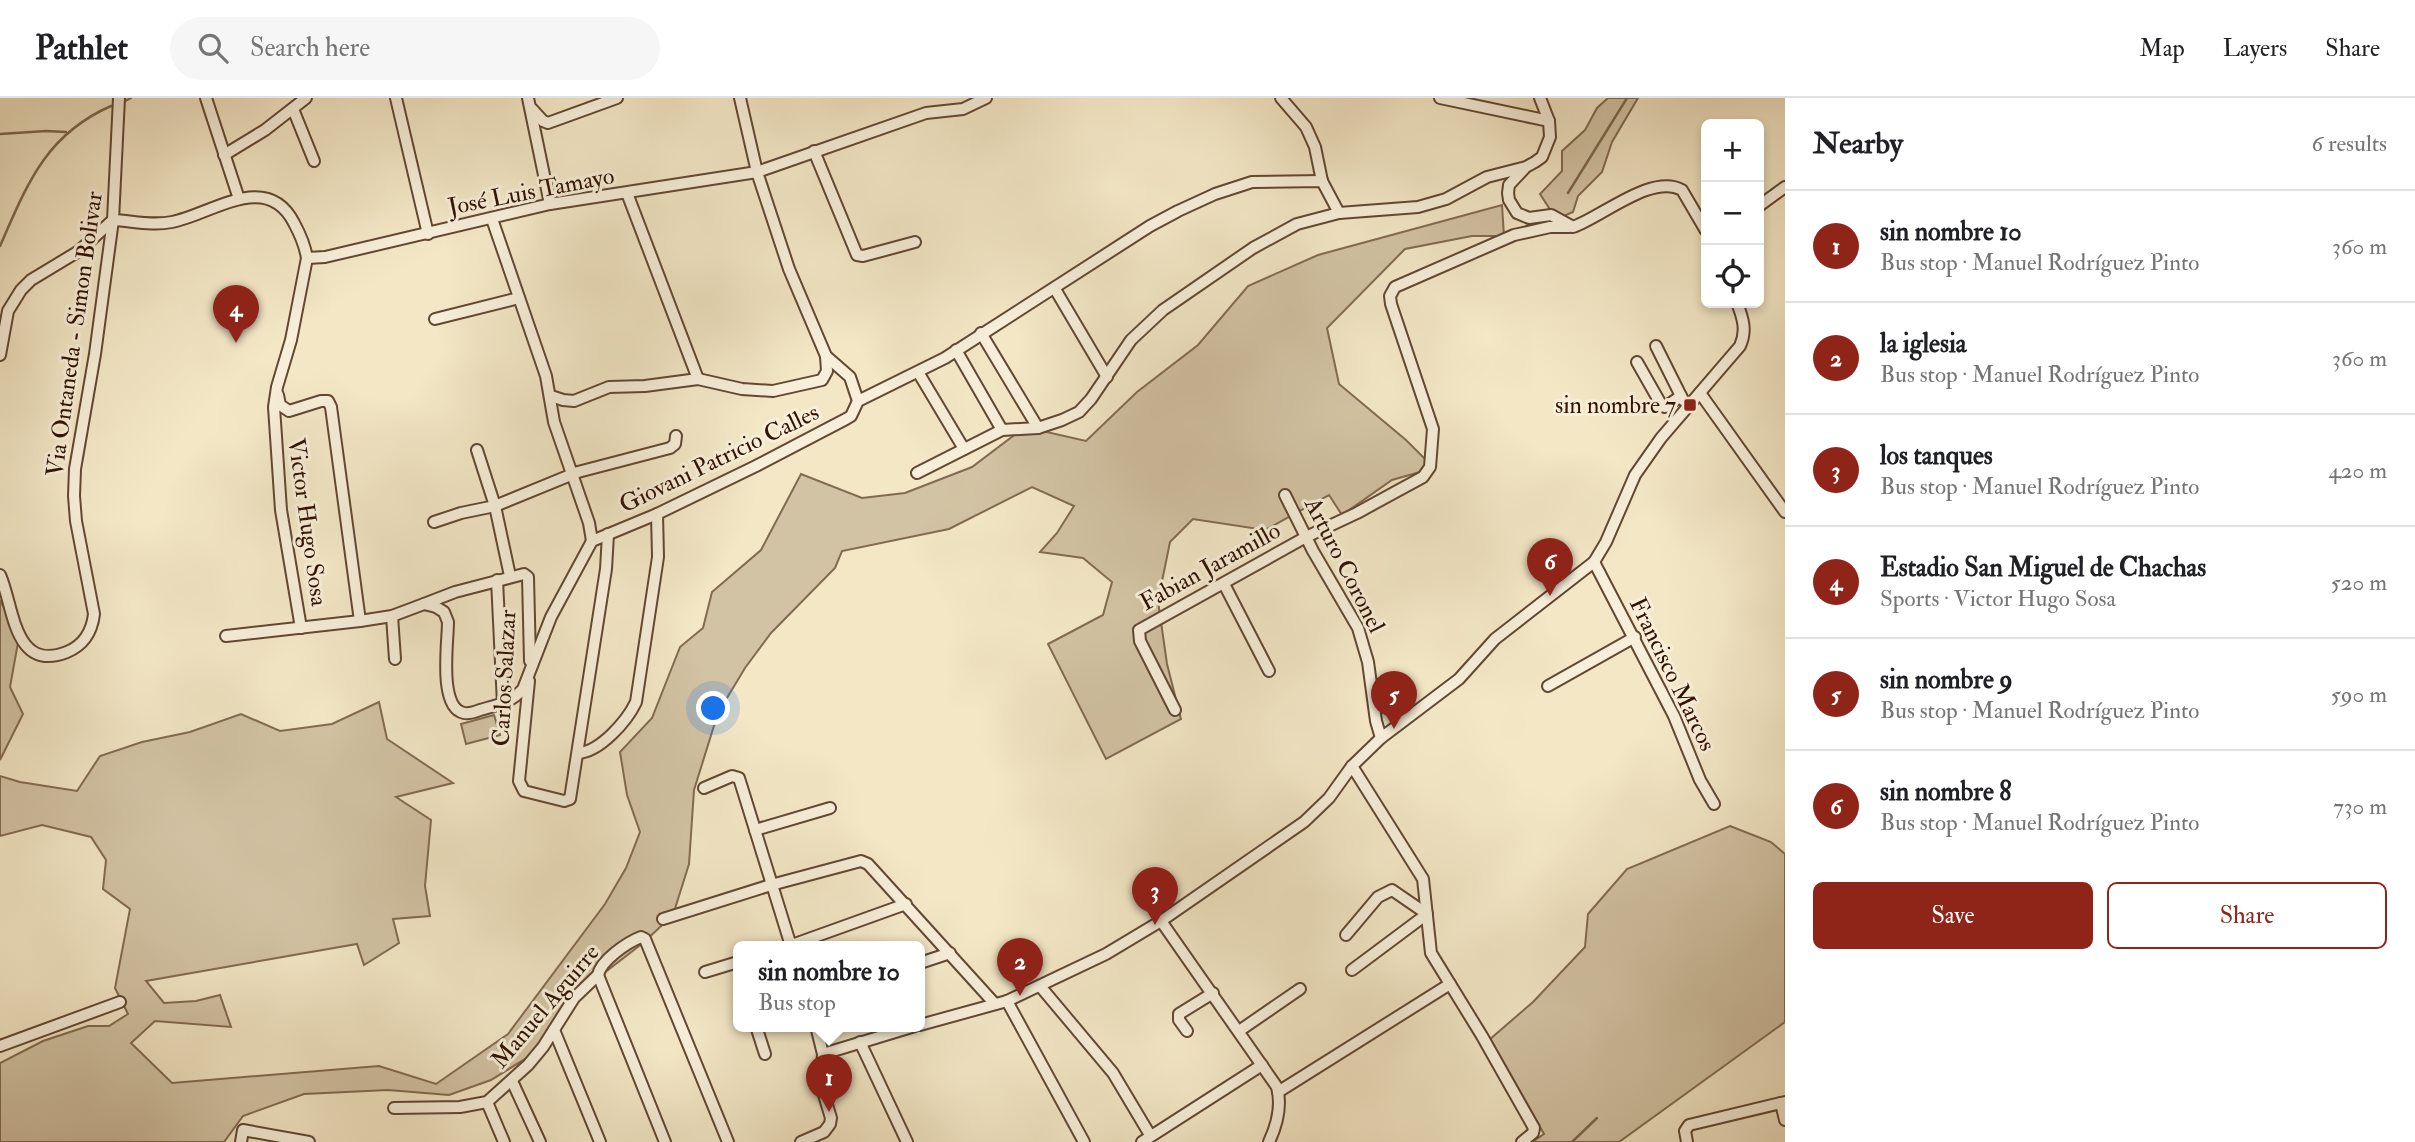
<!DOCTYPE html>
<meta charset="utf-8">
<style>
:root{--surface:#fff;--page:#f6f6f6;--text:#202124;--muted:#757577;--line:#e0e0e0;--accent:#8f2418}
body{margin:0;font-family:"IM FELL Double Pica",serif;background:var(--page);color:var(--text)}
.controls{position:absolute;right:21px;top:21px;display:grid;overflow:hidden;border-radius:10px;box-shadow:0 4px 10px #0003}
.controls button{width:63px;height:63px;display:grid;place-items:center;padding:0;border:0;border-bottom:2px solid var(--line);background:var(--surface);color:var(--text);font:35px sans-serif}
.you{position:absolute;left:714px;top:611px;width:24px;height:24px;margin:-18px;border:5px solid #fff;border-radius:50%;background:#1a73e8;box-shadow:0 0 0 10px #1a73e833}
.badge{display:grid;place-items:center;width:46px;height:46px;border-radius:50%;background:var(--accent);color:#fff;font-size:23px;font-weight:700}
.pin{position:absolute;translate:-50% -58px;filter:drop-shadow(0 2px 4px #0008)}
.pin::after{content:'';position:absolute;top:37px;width:24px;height:21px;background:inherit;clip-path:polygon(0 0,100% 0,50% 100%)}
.popup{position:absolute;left:733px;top:843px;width:192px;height:91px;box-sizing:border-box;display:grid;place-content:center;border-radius:10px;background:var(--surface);filter:drop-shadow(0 2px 5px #0005);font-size:23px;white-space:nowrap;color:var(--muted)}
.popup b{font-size:26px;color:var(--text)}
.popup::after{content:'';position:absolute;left:50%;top:100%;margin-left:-14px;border:14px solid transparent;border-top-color:var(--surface)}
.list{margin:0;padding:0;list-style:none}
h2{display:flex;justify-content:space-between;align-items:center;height:91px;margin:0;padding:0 28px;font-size:30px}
h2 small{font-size:23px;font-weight:400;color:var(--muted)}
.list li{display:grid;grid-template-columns:46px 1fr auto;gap:21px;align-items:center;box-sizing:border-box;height:112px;padding:0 28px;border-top:2px solid var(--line)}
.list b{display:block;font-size:26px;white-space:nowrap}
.list p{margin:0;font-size:23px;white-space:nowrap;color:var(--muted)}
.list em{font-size:23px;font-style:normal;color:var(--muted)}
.actions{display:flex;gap:14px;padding:21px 28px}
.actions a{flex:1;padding:16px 0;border:2px solid var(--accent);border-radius:10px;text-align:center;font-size:24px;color:var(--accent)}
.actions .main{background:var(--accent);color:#fff}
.icon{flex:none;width:38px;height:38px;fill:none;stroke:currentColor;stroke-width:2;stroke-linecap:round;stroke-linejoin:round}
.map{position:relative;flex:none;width:1785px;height:1044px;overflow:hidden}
header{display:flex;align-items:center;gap:42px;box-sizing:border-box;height:98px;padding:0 35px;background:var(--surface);border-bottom:2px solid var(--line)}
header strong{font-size:33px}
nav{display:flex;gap:38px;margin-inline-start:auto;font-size:24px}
.search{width:490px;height:63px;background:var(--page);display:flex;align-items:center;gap:18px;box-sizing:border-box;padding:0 24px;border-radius:38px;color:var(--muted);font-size:26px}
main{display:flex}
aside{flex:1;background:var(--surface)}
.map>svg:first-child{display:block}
.green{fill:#d2c3a4;stroke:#826a52;stroke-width:2}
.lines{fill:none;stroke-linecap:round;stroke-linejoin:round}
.stream{stroke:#7e674f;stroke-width:2.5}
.minor-casing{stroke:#624732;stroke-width:14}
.minor{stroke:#f7efda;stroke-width:10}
.poi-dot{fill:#8f2418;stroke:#f7efda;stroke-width:2.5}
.labels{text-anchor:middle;stroke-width:6;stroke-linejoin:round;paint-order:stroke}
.street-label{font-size:24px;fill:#321200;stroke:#f7efda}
.poi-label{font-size:24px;fill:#321200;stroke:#f7efda;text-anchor:end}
</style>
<header>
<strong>Pathlet</strong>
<div class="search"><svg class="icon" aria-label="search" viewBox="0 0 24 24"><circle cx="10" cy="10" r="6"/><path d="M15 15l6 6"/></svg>Search here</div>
<nav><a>Map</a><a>Layers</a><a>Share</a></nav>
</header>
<main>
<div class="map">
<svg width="1785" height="1044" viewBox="0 0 1785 1044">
<rect width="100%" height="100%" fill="#f3e7c6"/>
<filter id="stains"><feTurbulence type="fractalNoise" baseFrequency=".00286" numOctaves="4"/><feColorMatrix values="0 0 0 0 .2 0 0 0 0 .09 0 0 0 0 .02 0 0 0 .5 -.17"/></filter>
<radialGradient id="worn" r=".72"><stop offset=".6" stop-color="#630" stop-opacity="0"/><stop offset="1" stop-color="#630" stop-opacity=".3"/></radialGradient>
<g class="green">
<polygon points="1608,0 1638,0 1612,44 1602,74 1578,98 1573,114 1564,118 1551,113 1540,96 1562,73 1562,53 1585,32 1597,10"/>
<polygon points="1502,107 1504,138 1472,138 1405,151 1327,230 1339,286 1406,342 1434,370 1392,382 1342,417 1329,397 1265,432 1193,421 1170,444 1158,503 1167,566 1181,621 1106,661 1048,546 1103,517 1112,484 1083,460 1040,454 1057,435 1074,408 1032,389 949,431 842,453 835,470 771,535 745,570 718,615 694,692 689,766 673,817 643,845 573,899 541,951 491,982 449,997 388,992 304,996 243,1018 224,1044 0,1044 0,965 43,943 88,928 109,928 128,916 115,890 130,811 103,791 106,762 91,739 42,727 0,738 0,678 20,684 77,693 100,658 142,644 190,634 241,616 280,633 332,626 379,604 387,641 453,685 396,699 431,722 425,788 430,818 393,821 399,845 364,867 357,846 146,883 164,905 196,903 220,897 231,929 155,923 131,945 172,985 379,968 436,986 508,936 605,806 626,770 640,734 627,697 620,654 652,620 680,549 703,530 712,494 761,452 801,376 862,400 905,395 972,369 1025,329 1086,343 1137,294 1198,247 1248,188 1318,157"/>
<polygon points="0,502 19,539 10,589 23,616 0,662"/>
<polygon points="494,617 500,637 466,646 461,626"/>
<polygon points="1730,728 1771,744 1785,756 1785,924 1619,1044 1532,1044 1544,1036 1489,942 1533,904 1585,849 1588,816 1627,771"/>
</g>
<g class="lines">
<g class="stream">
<polyline points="123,4 131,0"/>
<polyline points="0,36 46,33 66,34"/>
<polyline points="1568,95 1627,0"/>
<path d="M0,148C27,87 45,37 111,8"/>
<polyline points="1572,1044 1597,1020"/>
</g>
<defs>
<g id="minor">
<polyline points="206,0 239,101"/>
<polyline points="396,0 428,136"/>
<polyline points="528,0 550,106"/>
<polyline points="740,0 757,74 789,171 826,258 850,279 858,303"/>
<polyline points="1281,0 1306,29 1315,49 1322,83"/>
<polyline points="1440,0 1549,23"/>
<polyline points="293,11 314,63"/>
<polyline points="532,11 543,23 548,25 617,0"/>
<polyline points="814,53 857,157 863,158 915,144"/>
<polyline points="224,57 265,32 306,0"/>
<path d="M1524,71L1509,87L1508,95L1509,102L1517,115L1529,120L1551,117L1573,129C1602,119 1652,75 1682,92L1706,133"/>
<polyline points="627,95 698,281"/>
<polyline points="1759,108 1785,89"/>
<polyline points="492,121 546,278 554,324 589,425 592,443"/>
<polyline points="1055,191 1107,279"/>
<polyline points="435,221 519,200"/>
<polyline points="981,235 1038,330"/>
<polyline points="1656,248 1683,302"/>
<polyline points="956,252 1002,332"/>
<path d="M0,257L8,213L21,192L31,182L79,153L113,122C133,123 152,128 172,124C212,116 267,72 294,125C300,136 305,148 307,160L325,159L550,106L757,74L926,15L963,11L986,0"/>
<polyline points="1637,264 1662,308 1665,309 1681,298"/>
<polyline points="918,274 964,351"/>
<polyline points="1700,295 1785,414"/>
<polyline points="278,297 280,307 289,313 321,303 328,303 331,309 360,523"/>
<polyline points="551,298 563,302 574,303 609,289 645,288 698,281 742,291 773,293 822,282 827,273 826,258"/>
<polyline points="477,352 495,408 510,478"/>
<polyline points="917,375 1002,332 1038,330 1062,322 1079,314 1091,301 1131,242 1163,212 1253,150 1297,126 1339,115 1418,109 1446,101 1487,79 1526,69 1535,64 1542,59 1550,39 1549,23 1540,0"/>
<polyline points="1285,397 1313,453 1358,530 1368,564 1376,623 1381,640"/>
<polyline points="434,424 461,415 495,408 578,374 670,350 675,346 676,338"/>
<polyline points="1594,464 1674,618 1700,682 1714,706"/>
<path d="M0,477C14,508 13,575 67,554C84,547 92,533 94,516L76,423L74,398L75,371L95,256L113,122L119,0"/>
<polyline points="497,482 503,606"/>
<polyline points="1224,486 1269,573"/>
<polyline points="424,506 455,494 524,476 528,479 530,563"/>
<polyline points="392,518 395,561"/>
<polyline points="301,530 281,412 274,309 277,289 291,242 307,160"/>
<path d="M226,538L360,523L392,518L424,506L436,509L444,514L448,524C448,544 438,610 464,615C469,616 475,614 480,612C497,607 511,605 523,591L551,519L592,443L657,416L756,368L846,321L851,318L858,303L945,260L1150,128L1178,113L1215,96L1252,84L1322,83L1339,115"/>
<polyline points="529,583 519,683 524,693 564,703 570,701 606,471 608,436"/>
<polyline points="1548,588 1635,539"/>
<polyline points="1175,612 1140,543 1139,532 1306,439 1357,415 1423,379 1430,369 1433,331 1391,206 1390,198 1395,189 1514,137 1550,129 1569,129"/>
<path d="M578,655C600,654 627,623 636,604L658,459L657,416"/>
<polyline points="1352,668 1423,781 1431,855 1482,938 1534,1030 1533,1035 1522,1044"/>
<polyline points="704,690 732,678 739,680 791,848"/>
<polyline points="755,732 830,710"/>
<polyline points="663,821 771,787 861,763 868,766 995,906"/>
<path d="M1161,823L1277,989C1282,1008 1277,1027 1269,1044"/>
<polyline points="1346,837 1378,799 1392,792 1427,816 1352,872"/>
<polyline points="789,848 906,806"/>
<polyline points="920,865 950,855"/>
<polyline points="705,874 738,864"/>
<polyline points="598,877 665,1044"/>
<polyline points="1040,888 1113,975 1150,1037"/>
<polyline points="1007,903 1084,1044"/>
<path d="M920,927L1007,903L1106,856L1161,823L1304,724L1329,700L1352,668L1381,640L1459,581L1495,541L1594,464L1606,444L1635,377L1661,340L1740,248C1747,233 1743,220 1737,205"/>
<polyline points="756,928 765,956"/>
<polyline points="816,928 823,956"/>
<polyline points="554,932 600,1044"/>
<polyline points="1187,933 1179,922 1179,916 1213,895"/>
<polyline points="1239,933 1300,891"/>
<polyline points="860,944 907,1044"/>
<polyline points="0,948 120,904"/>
<polyline points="512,983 540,1044"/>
<polyline points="1278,994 1450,886"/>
<polyline points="487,1004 504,1044"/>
<polyline points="1781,1005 1785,1022"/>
<path d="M394,1010L460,1009L487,1004L528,967L543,949L574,900L598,877C601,862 628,844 641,839L645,841L728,1044"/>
<polyline points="241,1044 243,1032 309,1044"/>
<polyline points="801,1044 824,1034 830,1026 831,1020 821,987 823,956 915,928"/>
<polyline points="1142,1044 1262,967"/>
<polyline points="1687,1044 1685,1033 1689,1027 1785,1004"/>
</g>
</defs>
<use href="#minor" class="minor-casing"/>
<use href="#minor" class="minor"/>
</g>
<rect class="poi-dot" x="1683" y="300" width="14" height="14" rx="3.5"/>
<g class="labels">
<g class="street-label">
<text transform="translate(531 93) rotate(-11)" y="8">José Luis Tamayo</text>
<text transform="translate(74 236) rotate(-82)" y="8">Via Ontaneda - Simon Bolivar</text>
<text transform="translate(719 360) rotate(-26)" y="8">Giovani Patricio Calles</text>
<text transform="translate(308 424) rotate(82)" y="8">Victor Hugo Sosa</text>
<text transform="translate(1345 467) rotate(63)" y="8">Arturo Coronel</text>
<text transform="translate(1210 468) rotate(-29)" y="8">Fabian Jaramillo</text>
<text transform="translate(1673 576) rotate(64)" y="8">Francisco Marcos</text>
<text transform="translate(504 580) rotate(-87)" y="8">Carlos Salazar</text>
<text transform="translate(545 908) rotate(-50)" y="8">Manuel Aguirre</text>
</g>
<g class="poi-label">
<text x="1676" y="315">sin nombre 7</text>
</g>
</g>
<rect width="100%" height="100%" filter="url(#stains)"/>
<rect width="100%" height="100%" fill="url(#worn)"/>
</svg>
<div class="controls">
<button>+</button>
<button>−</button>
<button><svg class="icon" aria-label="locate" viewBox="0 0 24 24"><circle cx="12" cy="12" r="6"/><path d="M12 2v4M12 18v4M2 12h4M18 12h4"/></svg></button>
</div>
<div class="you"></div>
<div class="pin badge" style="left:829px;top:1014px">1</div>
<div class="popup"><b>sin nombre 10</b>Bus stop</div>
<div class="pin badge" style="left:1020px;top:898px">2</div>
<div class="pin badge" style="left:1155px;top:827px">3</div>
<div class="pin badge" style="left:236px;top:245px">4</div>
<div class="pin badge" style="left:1394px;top:631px">5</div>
<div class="pin badge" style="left:1550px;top:498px">6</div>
</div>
<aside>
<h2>Nearby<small>6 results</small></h2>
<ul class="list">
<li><span class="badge">1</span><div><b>sin nombre 10</b><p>Bus stop · Manuel Rodríguez Pinto</p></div><em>360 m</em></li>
<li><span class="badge">2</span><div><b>la iglesia</b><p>Bus stop · Manuel Rodríguez Pinto</p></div><em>360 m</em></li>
<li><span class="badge">3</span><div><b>los tanques</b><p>Bus stop · Manuel Rodríguez Pinto</p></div><em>420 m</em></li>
<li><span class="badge">4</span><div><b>Estadio San Miguel de Chachas</b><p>Sports · Victor Hugo Sosa</p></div><em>520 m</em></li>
<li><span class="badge">5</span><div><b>sin nombre 9</b><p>Bus stop · Manuel Rodríguez Pinto</p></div><em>590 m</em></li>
<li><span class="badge">6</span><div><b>sin nombre 8</b><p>Bus stop · Manuel Rodríguez Pinto</p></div><em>730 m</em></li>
</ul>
<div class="actions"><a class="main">Save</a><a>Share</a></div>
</aside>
</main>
